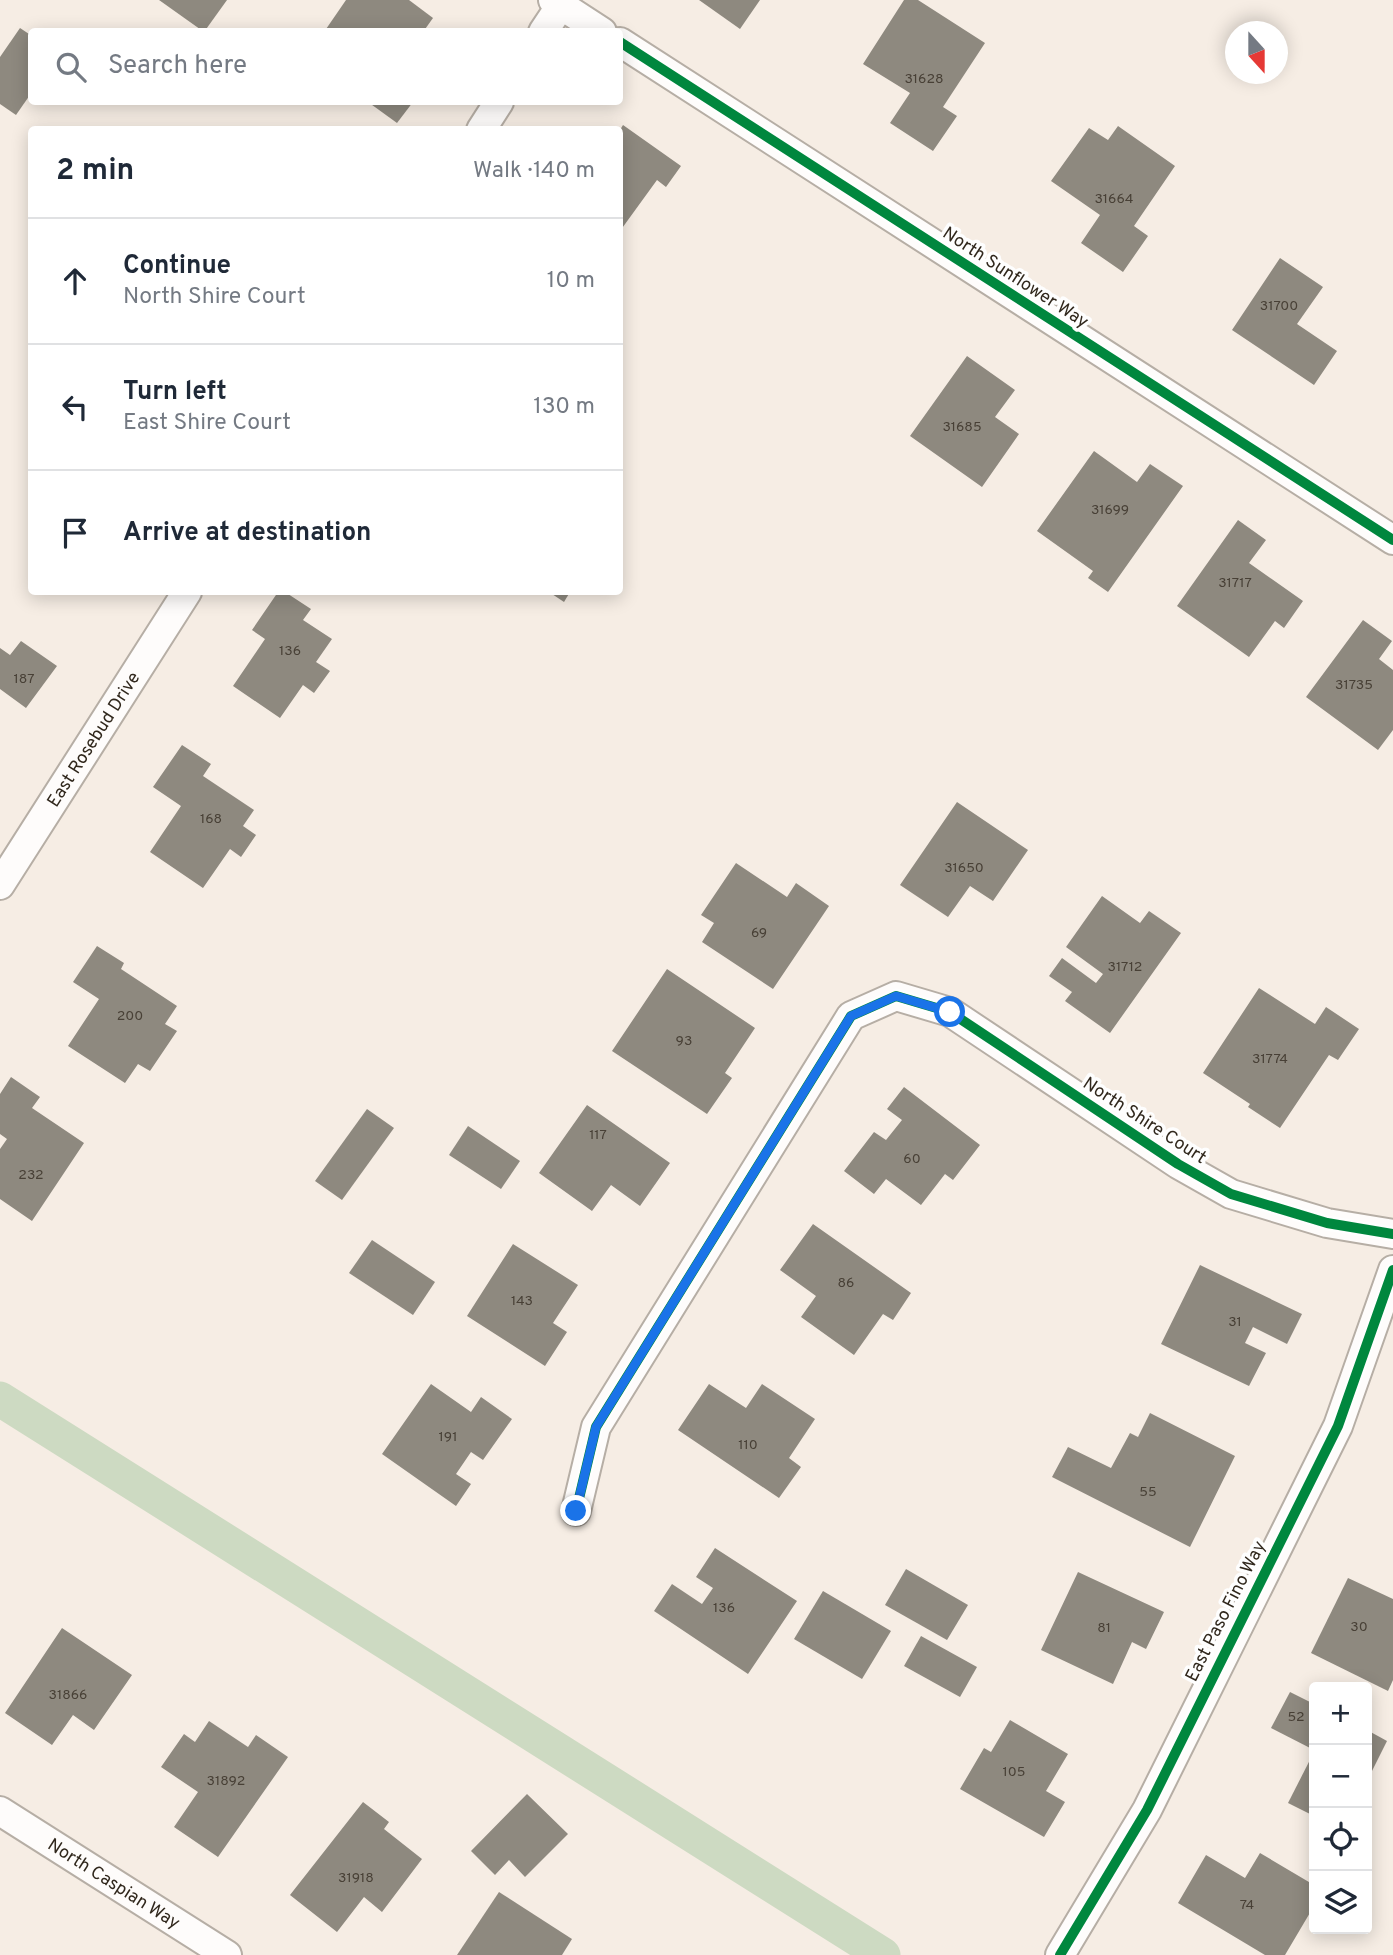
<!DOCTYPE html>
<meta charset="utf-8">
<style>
:root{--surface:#fff;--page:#f6f6f7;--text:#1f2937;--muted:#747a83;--line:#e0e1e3}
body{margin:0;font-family:Overpass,sans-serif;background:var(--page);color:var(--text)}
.controls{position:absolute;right:21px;bottom:21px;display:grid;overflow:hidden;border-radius:7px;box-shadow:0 4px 18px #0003}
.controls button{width:63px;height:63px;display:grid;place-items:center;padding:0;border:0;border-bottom:2px solid var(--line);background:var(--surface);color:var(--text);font:35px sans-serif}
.compass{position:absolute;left:1225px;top:21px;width:63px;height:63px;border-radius:50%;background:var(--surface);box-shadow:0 4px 18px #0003;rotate:159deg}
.stop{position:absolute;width:21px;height:21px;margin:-16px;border:5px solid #1a73e8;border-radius:50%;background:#fff}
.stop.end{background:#1a73e8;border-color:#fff;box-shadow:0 2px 7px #0008}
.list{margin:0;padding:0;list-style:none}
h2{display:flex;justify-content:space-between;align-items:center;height:91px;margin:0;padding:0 28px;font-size:30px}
h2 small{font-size:23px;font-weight:400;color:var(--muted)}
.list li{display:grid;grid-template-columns:46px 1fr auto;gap:21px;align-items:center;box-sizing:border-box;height:126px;padding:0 28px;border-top:2px solid var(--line)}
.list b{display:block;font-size:26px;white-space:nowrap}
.list p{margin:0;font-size:23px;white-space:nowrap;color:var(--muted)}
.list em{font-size:23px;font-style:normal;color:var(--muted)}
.icon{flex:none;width:38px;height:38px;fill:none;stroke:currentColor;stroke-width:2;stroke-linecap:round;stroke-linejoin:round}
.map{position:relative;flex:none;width:1393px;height:1955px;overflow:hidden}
.search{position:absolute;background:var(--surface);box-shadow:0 4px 18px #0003;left:28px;top:28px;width:595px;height:77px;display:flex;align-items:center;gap:18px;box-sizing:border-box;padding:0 24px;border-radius:7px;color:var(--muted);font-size:26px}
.panel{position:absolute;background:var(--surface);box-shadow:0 4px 18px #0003;left:28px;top:126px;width:595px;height:469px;border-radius:7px}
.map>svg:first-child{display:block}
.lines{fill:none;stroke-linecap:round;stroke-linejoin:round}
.canal{stroke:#cddac2;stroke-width:35}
.building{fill:#8e897f}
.street-casing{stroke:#b6aea5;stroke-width:32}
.street{stroke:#fefcfb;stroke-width:28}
.cycleway-casing{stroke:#fefefe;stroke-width:15}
.cycleway{stroke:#00873e;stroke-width:10}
.route{stroke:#1a73e8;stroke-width:9}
.labels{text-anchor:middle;stroke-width:7;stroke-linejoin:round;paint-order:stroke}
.number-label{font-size:14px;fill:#484036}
.street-label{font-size:18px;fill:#31281d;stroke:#fefefe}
</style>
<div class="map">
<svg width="1393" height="1955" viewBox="0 0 1393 1955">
<rect width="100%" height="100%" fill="#f6ede4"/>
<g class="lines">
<polyline class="canal" points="0,1399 883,1955"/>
</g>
<g class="building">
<polygon points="159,0 227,0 204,32"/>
<polygon points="346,0 409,0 433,18 423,32 324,32"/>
<polygon points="699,0 760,0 740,29"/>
<polygon points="904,0 918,0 985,43 943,107 957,116 933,151 890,123 910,93 863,64"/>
<polygon points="20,28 32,36 32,92 16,115 0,104 0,57"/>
<polygon points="368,102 413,102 397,123"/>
<polygon points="623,125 681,166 666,187 657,180 620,231 620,130"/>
<polygon points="1118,126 1175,166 1134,226 1148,236 1123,272 1081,243 1100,215 1051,181 1089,128 1108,140"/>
<polygon points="1280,258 1323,287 1297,324 1337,351 1314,385 1232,330"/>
<polygon points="967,356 1015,390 995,417 1019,434 982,487 910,436"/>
<polygon points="1094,451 1137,482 1150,464 1183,486 1108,592 1088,578 1093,571 1037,531"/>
<polygon points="1238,520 1266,540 1249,563 1303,601 1284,628 1275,621 1249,657 1177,606"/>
<polygon points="278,592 285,592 311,609 303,620 332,639 316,662 330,671 314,693 303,685 280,718 233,686 265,639 252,630"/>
<polygon points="549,592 570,592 564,602"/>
<polygon points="1363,620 1392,641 1379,659 1393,670 1393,730 1378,750 1306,697"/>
<polygon points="21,641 57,666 26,708 0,689 0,648 10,655"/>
<polygon points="182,745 211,764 203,776 254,810 243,826 256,835 241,857 230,849 203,888 150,852 181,806 153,787"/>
<polygon points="957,802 1028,850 993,901 970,886 948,917 900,885"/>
<polygon points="736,863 787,897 796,883 829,906 773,989 702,942 714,923 701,915"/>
<polygon points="1102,896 1140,923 1149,911 1181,933 1110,1033 1065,1001 1072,992 1049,976 1062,958 1096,983 1103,974 1066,947"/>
<polygon points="97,946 124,963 121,969 177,1006 165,1024 177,1031 150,1071 138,1064 125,1083 68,1046 99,999 73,982"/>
<polygon points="667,969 755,1028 725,1073 732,1078 707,1114 612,1051"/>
<polygon points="1259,988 1315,1024 1326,1007 1359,1029 1338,1060 1329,1055 1280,1128 1248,1107 1250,1104 1203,1073"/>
<polygon points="11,1077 40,1097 32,1108 84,1143 32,1221 0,1199 0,1149 7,1139 0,1134 0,1094"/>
<polygon points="904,1087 980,1145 953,1180 945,1174 921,1205 886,1179 874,1194 844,1171 874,1132 886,1140 902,1120 887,1109"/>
<polygon points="587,1105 670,1163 640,1206 611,1185 592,1211 539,1173"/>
<polygon points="367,1109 394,1128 342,1200 315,1181"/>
<polygon points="468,1126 520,1161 501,1189 449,1155"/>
<polygon points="813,1224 911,1293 893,1320 883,1314 854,1355 801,1317 816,1296 780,1270"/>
<polygon points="372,1240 435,1282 413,1315 349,1273"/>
<polygon points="513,1244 578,1285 553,1323 567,1332 545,1366 467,1316"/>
<polygon points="1200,1265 1302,1314 1287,1344 1253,1327 1245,1343 1266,1353 1249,1386 1161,1344"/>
<polygon points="431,1384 471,1412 481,1397 512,1419 483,1460 471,1452 456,1474 471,1484 456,1506 382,1454"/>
<polygon points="709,1384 746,1408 762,1384 815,1419 789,1458 801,1467 779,1498 678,1430"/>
<polygon points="1150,1413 1235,1456 1190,1547 1052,1477 1068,1447 1111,1468 1130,1433 1138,1437"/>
<polygon points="715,1548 797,1601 748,1674 654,1611 672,1584 702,1604 713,1588 696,1577"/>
<polygon points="906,1569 968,1605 947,1640 885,1605"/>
<polygon points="1078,1572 1164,1612 1146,1649 1132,1642 1113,1684 1041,1650"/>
<polygon points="1348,1578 1393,1599 1393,1680 1388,1691 1311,1653"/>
<polygon points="823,1591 891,1631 862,1679 794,1639"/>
<polygon points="62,1628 132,1675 94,1730 73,1715 52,1745 5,1713"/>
<polygon points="921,1636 977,1667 960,1697 904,1666"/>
<polygon points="1290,1692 1314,1704 1314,1750 1271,1728"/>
<polygon points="1010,1720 1068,1754 1046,1791 1065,1802 1044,1837 960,1789 984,1748 991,1752"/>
<polygon points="209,1721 248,1747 256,1735 288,1757 218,1857 174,1827 198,1792 161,1767 184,1734 195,1742"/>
<polygon points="1367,1730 1387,1741 1367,1781"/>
<polygon points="1314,1752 1314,1816 1288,1803"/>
<polygon points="527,1794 568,1834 525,1877 509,1860 495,1875 471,1851"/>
<polygon points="363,1802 389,1822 384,1829 422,1859 382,1912 364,1897 337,1932 290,1895"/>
<polygon points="1260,1853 1314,1885 1314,1906 1285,1955 1265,1955 1178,1903 1206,1855 1245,1878"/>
<polygon points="499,1892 572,1939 562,1955 457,1955"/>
</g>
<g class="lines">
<defs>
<g id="street">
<polyline points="553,0 602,32"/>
<polyline points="543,32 561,5"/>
<polyline points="620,42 1393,540"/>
<polyline points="481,130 499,102"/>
<path id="s1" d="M0,885L187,592"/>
<polyline points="576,1511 596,1427 851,1016 896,996 950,1012 1178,1164 1231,1194 1327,1223 1393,1234"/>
<path id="s2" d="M0,1811L227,1955"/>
<polyline points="1060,1955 1147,1810 1338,1426 1393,1270"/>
</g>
</defs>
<use href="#street" class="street-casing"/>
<use href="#street" class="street"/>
<defs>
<g id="cycleway">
<polyline points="620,42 1393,540"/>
<polyline points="576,1511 596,1427 851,1016 896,996 950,1012 1178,1164 1231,1194 1327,1223 1393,1234"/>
<polyline points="1060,1955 1147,1810 1338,1426 1393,1270"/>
</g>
</defs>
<use href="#cycleway" class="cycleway-casing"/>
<use href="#cycleway" class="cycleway"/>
</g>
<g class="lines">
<polyline class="route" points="576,1511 596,1427 851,1016 896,996 950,1012"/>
</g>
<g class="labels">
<g class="number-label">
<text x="924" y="83">31628</text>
<text x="1114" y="203">31664</text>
<text x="1279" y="310">31700</text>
<text x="962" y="431">31685</text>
<text x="1110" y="514">31699</text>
<text x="1235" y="587">31717</text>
<text x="290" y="655">136</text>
<text x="24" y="683">187</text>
<text x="1354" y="689">31735</text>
<text x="211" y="823">168</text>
<text x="964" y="872">31650</text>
<text x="759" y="937">69</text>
<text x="1125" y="971">31712</text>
<text x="130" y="1020">200</text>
<text x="684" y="1045">93</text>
<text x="1270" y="1063">31774</text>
<text x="598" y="1139">117</text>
<text x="912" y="1163">60</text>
<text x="31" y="1179">232</text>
<text x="846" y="1287">86</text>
<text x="522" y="1305">143</text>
<text x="1235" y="1326">31</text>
<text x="448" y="1441">191</text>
<text x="748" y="1449">110</text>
<text x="1148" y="1496">55</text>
<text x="724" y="1612">136</text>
<text x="1359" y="1631">30</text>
<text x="1104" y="1632">81</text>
<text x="68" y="1699">31866</text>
<text x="1296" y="1721">52</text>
<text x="1014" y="1776">105</text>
<text x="226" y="1785">31892</text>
<text x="356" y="1882">31918</text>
<text x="1247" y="1909">74</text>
</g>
<g class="street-label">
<text transform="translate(1016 277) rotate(33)" y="6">North Sunflower Way</text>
<text dy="6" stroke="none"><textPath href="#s1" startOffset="173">East Rosebud Drive</textPath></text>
<text transform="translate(1145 1120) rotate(33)" y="6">North Shire Court</text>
<text transform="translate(1225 1611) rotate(-63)" y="6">East Paso Fino Way</text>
<text dy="6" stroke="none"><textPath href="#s2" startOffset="135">North Caspian Way</textPath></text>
</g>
</g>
</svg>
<div class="controls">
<button>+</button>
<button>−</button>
<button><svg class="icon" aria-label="locate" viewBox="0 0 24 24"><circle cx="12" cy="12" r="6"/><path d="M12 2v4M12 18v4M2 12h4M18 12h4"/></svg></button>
<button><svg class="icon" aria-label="layers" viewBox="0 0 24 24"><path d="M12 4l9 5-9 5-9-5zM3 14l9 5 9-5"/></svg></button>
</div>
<svg class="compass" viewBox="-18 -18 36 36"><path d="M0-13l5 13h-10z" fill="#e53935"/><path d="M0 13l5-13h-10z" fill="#747a83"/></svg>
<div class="stop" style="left:950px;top:1012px"></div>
<div class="stop end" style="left:576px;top:1511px"></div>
<div class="search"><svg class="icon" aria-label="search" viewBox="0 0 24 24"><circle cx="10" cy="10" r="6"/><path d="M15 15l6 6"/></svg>Search here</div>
<section class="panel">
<h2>2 min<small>Walk · 140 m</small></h2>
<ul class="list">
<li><svg class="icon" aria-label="ahead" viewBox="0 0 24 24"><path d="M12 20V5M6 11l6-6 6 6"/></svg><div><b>Continue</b><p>North Shire Court</p></div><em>10 m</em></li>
<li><svg class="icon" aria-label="left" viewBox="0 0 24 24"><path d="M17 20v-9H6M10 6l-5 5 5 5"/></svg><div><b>Turn left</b><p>East Shire Court</p></div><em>130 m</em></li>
<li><svg class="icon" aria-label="arrive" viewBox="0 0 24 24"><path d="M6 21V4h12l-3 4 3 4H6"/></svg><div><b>Arrive at destination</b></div></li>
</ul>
</section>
</div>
